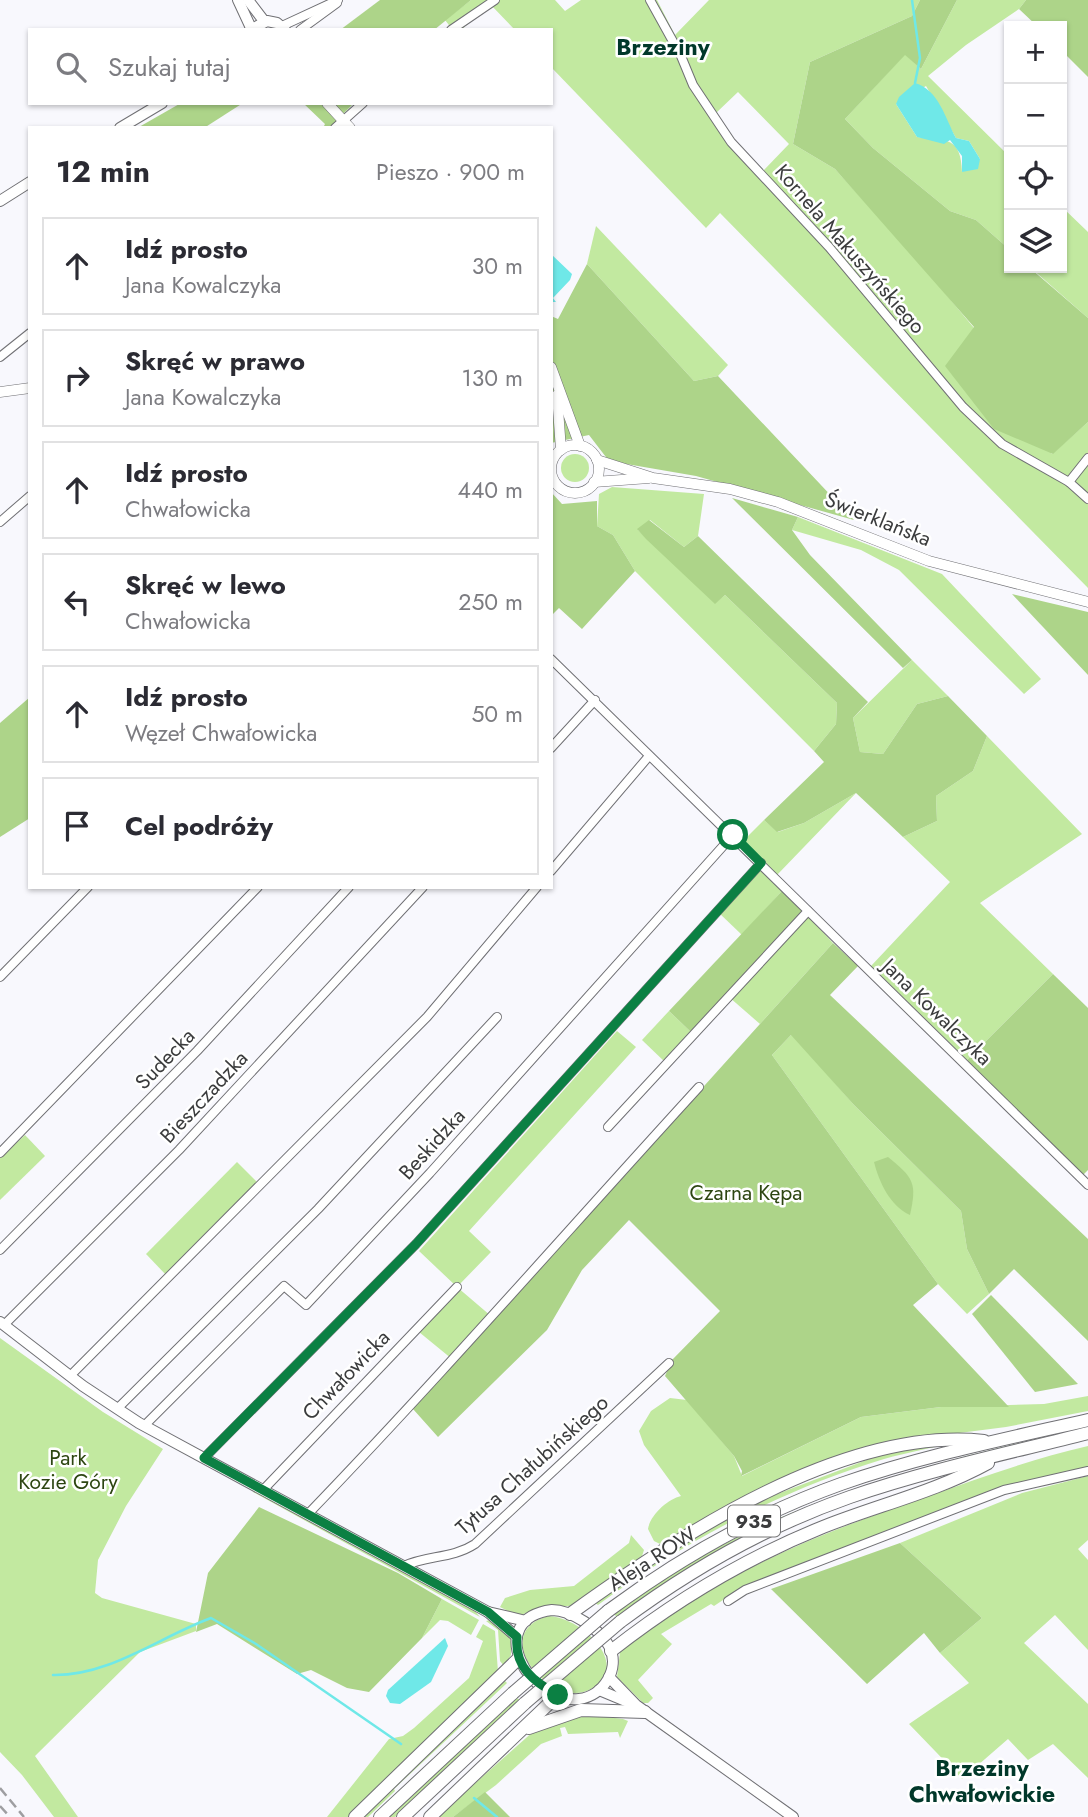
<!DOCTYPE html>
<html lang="pl">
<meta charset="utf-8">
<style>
:root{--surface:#fff;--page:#f2f2f3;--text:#2b2b33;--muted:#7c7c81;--line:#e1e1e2}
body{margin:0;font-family:Jost,sans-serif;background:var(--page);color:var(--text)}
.controls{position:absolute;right:21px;top:21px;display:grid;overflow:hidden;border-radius:0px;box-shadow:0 2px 5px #0004}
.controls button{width:63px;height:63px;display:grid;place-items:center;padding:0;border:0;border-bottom:2px solid var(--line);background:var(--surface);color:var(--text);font:35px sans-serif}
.stop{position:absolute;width:21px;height:21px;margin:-16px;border:5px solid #0b8043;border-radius:50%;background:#fff}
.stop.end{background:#0b8043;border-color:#fff;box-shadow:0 2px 7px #0008}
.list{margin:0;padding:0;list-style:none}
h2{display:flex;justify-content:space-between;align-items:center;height:91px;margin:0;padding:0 28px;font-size:30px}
h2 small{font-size:23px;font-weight:400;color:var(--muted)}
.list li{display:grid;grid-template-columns:46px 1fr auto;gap:21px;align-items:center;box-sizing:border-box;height:98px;margin:0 14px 14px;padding:0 14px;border:2px solid var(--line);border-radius:0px}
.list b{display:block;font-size:26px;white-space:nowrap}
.list p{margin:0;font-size:23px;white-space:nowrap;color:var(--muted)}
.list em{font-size:23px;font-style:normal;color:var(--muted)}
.icon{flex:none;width:38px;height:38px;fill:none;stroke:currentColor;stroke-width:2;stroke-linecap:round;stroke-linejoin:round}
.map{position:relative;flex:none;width:1088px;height:1817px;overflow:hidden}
.search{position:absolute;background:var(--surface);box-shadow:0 2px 5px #0004;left:28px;top:28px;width:525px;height:77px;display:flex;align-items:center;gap:18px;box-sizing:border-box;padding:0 24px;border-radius:0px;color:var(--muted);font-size:26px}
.panel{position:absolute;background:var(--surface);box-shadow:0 2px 5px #0004;left:28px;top:126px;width:525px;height:763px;border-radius:0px}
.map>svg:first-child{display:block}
.green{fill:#c2e9a0;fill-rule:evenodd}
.forest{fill:#add489}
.water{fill:#6fe8e8}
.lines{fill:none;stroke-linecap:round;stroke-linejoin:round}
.stream{stroke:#6fe8e8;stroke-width:2.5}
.minor-casing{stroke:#707074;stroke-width:10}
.tertiary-casing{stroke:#707074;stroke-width:11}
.secondary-casing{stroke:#707074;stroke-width:12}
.primary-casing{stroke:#707074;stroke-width:14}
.minor{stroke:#fff;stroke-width:8}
.tertiary{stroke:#fff;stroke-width:10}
.secondary{stroke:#fff;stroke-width:10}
.primary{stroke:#fff;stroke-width:12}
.rail{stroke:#9e9ea1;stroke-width:2.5;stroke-dasharray:10 5;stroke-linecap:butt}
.primary-bridge-casing{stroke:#707074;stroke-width:14;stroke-linecap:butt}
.primary-bridge{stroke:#fff;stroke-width:12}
.route{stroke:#0b8043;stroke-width:9}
.labels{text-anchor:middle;stroke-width:5;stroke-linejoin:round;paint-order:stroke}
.shield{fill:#fff;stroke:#767677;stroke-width:2}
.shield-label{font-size:19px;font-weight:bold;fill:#3b3c3d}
.street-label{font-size:21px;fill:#3b3c3d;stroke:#fff}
.park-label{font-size:21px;fill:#2d4611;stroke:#fff}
.neighbourhood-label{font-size:23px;font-weight:bold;fill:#01382a;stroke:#fff}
</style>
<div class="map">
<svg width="1088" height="1817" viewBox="0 0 1088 1817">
<rect width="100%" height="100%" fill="#f8f8fd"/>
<g class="green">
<path d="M471,0H555L565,11L581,0H657L675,35L709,0H920L912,16L810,62L793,144L835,169L919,262L974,328L1052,454L1088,422V588L720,213L706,228L551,67V30H515L490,4L461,30L452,29L445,20ZM738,92L789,144L763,171L732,139L716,113Z"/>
<path d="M957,0H1026L1019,9L966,45L928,76L1009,156V249L976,220L950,211L873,148L845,119L905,54L921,69ZM926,86L956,138L969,141L980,159L962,172C961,137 947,140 917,137L896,104Z"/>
<polygon points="1062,207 1088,232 1088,318 1031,268 1062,268"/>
<polygon points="596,226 728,365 718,376 694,381 587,264"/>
<circle cx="575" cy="468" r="14"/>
<polygon points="612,487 704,494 698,536 684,547 650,520 638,530 715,603 725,595 837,703 836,724 814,751 635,571 613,535 597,526 599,494"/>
<polygon points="798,517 942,574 1041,679 1024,694 899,570 861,550 792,530"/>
<polygon points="912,660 948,696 917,704 883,754 860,752 853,718"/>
<polygon points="987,736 1082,834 980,903 1053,974 967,1060 871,966 950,882 903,837 937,821 936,796 973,771"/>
<polygon points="856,793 777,875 744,840 764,820 778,832 804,823"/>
<polygon points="757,867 782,891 742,935 717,911"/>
<polygon points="806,914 833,943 760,1024 729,997"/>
<polygon points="669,1011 694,1035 667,1064 642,1040"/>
<polygon points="617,1031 636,1047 469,1231 491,1252 457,1287 491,1316 452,1359 419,1332 457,1287 419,1251"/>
<polygon points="792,1034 854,1105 961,1211 967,1249 989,1294 967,1314 938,1284 772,1055"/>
<polygon points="25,1135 45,1156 0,1200 0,1158"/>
<polygon points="237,1162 259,1184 167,1276 146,1254"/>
<polygon points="0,1338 103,1412 163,1449 126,1506 98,1560 95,1593 102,1598 196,1624 196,1631 140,1652 35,1756 78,1817 54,1817 22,1775 0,1752"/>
<path d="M1088,1396V1411L1006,1427L889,1442L701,1521L660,1544L654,1541L648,1529C650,1515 668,1499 681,1496L644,1445L639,1431L651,1411L670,1398L687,1400L734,1456L742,1476L861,1417L941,1407L1044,1404Z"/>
<path d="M1088,1427V1430L878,1482L669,1580L617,1617L614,1614C756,1505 917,1466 1088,1427Z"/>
<path d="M955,1442C929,1449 908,1452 884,1459C779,1491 685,1541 598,1605L594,1602L675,1546L764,1499L885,1453Z"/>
<path d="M1088,1446V1468L1018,1484L732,1594L714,1606L711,1604L661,1634L672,1644L638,1680L653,1698L648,1703H643L617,1677L620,1652C720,1573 807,1538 926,1497C980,1478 1032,1459 1088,1446Z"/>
<polygon points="1088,1476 1088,1540 1078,1549 1088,1560 1088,1650 1055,1615 1024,1643 1088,1704 1088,1778 1053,1744 1028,1760 1008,1739 962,1779 909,1724 969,1683 940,1653 982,1618 900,1543 1022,1493"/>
<polygon points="254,1490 475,1611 480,1617 253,1492"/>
<polygon points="631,1535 644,1550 642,1556 573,1606 545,1606 518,1616 500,1607 505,1598 530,1590 574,1586 629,1543"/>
<polygon points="442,1599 479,1620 471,1635 448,1621 440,1620 422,1638"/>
<path d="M549,1616C581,1617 635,1667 589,1690C550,1709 486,1632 549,1616Z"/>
<polygon points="490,1620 511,1638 511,1655 504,1666 500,1661 498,1630 486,1621"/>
<polygon points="483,1624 495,1631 498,1672 349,1817 327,1817 389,1739 403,1736 414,1728 469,1678 483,1641 476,1637"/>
<polygon points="503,1679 507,1683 394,1789 395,1791 368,1817 360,1817"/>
<polygon points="517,1698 520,1700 395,1817 389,1817"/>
<polygon points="591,1715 623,1719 628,1721 620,1738 618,1732 568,1734 565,1727 560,1728 562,1736 541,1744 496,1785 453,1817 437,1817 535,1730 572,1718"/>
</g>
<g class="forest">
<polygon points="380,0 471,0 434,30 340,30"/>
<polygon points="920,0 957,0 921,69 905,55 845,119 873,148 950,211 976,220 1009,249 1009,268 1030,268 1088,318 1088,422 1053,454 994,429 945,366 974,327 835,169 793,144 810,62 912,16"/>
<polygon points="1026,0 1088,0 1088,77 1062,51 1062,26 1037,26 1019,9"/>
<polygon points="181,103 243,103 204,128 139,127"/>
<polygon points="303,103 354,103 339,118 349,128 323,128 325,124"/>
<polygon points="587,264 694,381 718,376 854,520 696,476 609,461 589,435 551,443 551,316 558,319"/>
<polygon points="551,492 562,504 597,501 597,526 613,535 635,571 582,629 559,608 551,616"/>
<polygon points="732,498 798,517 792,530 810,555 912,660 903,668"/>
<polygon points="649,520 684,547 698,536 868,702 853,718 860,752 883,754 917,704 948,696 987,736 973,771 936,796 937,821 903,837 856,793 804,823 777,832 764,820 824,762 814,751 836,724 837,703 725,595 715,604 646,539 637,529"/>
<polygon points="1012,594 1088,612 1088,675"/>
<polygon points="30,697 30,818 0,837 0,723"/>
<polygon points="782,891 806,914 694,1035 669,1011"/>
<polygon points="833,943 858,966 830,995 1088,1239 1088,1341 1014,1269 989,1294 967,1249 961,1211 854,1105 791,1035 772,1055 938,1284 913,1305 1009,1407 941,1407 861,1417 741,1476 742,1471 734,1456 665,1376 672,1360 720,1311 629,1220 582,1270 547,1330 438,1437 413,1409"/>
<polygon points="1053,974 1088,1008 1088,1170 1083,1175 967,1060"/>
<path d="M888,1157C914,1178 917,1183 910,1215C890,1206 879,1182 874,1162Z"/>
<polygon points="991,1295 1078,1384 1035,1392 972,1314"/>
<polygon points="259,1507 398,1573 442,1599 422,1638 369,1692 347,1688 311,1670 297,1674 217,1624 196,1632 208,1573"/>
<polygon points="900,1543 982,1618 940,1653 924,1633 867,1684 771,1589"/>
<polygon points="485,1792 510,1817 453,1817"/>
</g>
<g class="water">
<path d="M915,83C939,90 945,118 956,138L969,141L980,159L978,169L962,172V156L950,140L944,144L917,137L896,104L899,97Z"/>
<polygon points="551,254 572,274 570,280 553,298 556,302 551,302"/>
<polygon points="445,1638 448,1646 431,1682 400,1704 390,1703 386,1696 388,1690"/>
</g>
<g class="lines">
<g class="stream">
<polyline points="912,0 920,58 915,83"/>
<path d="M53,1675C110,1676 159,1637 211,1618L256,1644L401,1744"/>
<polyline points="474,1798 497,1817"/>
</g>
<defs>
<g id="minor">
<polyline points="650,0 681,56 693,85 731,142 829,247 963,407 1002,444 1069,482 1088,499"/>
<polyline points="282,26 338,0"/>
<polyline points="300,30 337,3"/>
<polyline points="451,30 495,0"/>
<polyline points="335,128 363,103"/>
<polyline points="0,357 30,333"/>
<polyline points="1069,482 1088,458"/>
<polyline points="0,522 30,496"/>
<polyline points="551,659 1088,1185"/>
<polyline points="551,748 595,700"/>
<polyline points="551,871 649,756"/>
<polyline points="0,977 88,887"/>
<polyline points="608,1127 808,911"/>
<polyline points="0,1153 258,887"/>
<polyline points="0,1250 197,1051 349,887"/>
<polyline points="4,1325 179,1150 423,887"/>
<polyline points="70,1376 427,1017 537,887"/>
<polyline points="117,1409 318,1209 497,1017"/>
<polyline points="144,1426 284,1286 306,1305 430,1173 733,835"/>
<polyline points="204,1458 416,1244 761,863"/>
<polyline points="263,1490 457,1287"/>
<path d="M308,1514C442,1375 569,1229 699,1087"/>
<path d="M404,1566C427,1555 452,1559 475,1544L669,1363"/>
<polyline points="728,1601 745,1590 1004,1490 1088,1471"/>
</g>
<g id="tertiary">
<polyline points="327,103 350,128"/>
<polyline points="551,367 580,446"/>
<polyline points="0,392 30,388"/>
<polyline points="557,395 561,450"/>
<circle cx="575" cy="469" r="24"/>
<polyline points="597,460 653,478 730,489 778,502 929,561 1088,602"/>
<polyline points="594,482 649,478"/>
</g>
<g id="secondary">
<polyline points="238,0 251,28"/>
<polyline points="248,0 264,21"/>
<polyline points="250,30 267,21 277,23 285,30"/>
<polyline points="120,128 162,103"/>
<polyline points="0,201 30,182"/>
<polyline points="0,1322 83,1386 139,1423 488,1612 517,1637"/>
<path d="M552,1610C571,1610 600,1629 609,1646C621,1669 603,1696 579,1699C529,1705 482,1619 552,1610Z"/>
<polyline points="488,1612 526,1621"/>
<polyline points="609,1677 636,1705 793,1817"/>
<polyline points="599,1690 635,1705"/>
</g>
<g id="primary">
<path d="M608,1611C680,1558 757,1514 841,1484C921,1456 1005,1439 1088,1420"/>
<path d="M570,1614C679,1535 845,1426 984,1441"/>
<path d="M620,1622C691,1569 767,1526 850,1497C928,1470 1009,1453 1088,1433"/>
<path d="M611,1651C676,1600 746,1558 823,1527C878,1505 935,1492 988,1463"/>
<polyline points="529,1728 581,1710 645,1712"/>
<polyline points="355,1817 518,1659"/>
<polyline points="380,1817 513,1693"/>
<polyline points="403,1817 525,1703"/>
<polyline points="430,1817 558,1695"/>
</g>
</defs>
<use href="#minor" class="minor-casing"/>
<use href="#tertiary" class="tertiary-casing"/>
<use href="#secondary" class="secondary-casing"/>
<use href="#primary" class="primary-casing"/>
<use href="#minor" class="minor"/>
<use href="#tertiary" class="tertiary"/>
<use href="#secondary" class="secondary"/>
<use href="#primary" class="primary"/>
<g class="rail">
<polyline points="0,1788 24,1817"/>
<polyline points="0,1806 10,1817"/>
</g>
<defs>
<g id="primary-bridge">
<polyline points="513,1693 608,1611"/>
<polyline points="525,1703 620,1622"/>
</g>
</defs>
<use href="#primary-bridge" class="primary-bridge-casing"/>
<use href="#primary-bridge" class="primary-bridge"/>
</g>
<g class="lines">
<path class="route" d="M558,1695C534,1682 514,1667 517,1637L488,1612L204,1458L416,1244L761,863L733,835"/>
</g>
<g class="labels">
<rect class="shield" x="728" y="1505.5" width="52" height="31" rx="5"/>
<g class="shield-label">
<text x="754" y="1528">935</text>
</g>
<g class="street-label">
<text transform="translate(850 249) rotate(49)" y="7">Kornela Makuszyńskiego</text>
<text transform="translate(878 519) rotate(22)" y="7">Świerklańska</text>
<text transform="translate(937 1012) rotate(44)" y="7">Jana Kowalczyka</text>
<text transform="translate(165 1059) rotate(-46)" y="7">Sudecka</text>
<text transform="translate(204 1097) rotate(-47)" y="7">Bieszczadzka</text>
<text transform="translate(432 1144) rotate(-48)" y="7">Beskidzka</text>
<text transform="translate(346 1375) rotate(-46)" y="7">Chwałowicka</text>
<text transform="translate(532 1465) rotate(-42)" y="7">Tytusa Chałubińskiego</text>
<text transform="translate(652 1559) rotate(-33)" y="7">Aleja ROW</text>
</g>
<g class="park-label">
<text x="746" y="1200">Czarna Kępa</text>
<text x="68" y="1465">Park<tspan x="68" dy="24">Kozie Góry</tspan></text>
</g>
<g class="neighbourhood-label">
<text x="663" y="55">Brzeziny</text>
<text x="982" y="1776">Brzeziny<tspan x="982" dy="26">Chwałowickie</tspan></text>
</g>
</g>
</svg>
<div class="controls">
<button>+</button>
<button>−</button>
<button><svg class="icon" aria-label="locate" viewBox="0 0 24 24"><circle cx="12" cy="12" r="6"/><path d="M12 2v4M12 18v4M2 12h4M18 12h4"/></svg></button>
<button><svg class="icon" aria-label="layers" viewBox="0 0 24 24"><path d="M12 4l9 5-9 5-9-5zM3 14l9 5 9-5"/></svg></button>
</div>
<div class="stop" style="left:733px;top:835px"></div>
<div class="stop end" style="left:558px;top:1695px"></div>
<div class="search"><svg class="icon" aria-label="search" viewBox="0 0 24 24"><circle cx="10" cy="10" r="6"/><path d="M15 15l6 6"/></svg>Szukaj tutaj</div>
<section class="panel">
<h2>12 min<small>Pieszo · 900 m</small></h2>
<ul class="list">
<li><svg class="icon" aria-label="ahead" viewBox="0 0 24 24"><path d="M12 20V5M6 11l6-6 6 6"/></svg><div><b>Idź prosto</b><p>Jana Kowalczyka</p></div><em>30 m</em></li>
<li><svg class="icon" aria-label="right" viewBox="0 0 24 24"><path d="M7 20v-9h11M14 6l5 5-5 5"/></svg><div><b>Skręć w prawo</b><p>Jana Kowalczyka</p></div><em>130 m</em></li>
<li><svg class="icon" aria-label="ahead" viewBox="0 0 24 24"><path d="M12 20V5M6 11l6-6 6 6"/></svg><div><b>Idź prosto</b><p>Chwałowicka</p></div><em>440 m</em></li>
<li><svg class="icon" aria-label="left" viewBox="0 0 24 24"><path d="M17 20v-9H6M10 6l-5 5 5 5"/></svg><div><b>Skręć w lewo</b><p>Chwałowicka</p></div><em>250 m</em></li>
<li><svg class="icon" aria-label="ahead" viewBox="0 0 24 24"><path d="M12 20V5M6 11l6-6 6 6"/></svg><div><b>Idź prosto</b><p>Węzeł Chwałowicka</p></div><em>50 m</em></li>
<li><svg class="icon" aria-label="arrive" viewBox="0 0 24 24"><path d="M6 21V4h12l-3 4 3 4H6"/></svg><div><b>Cel podróży</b></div></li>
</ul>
</section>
</div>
